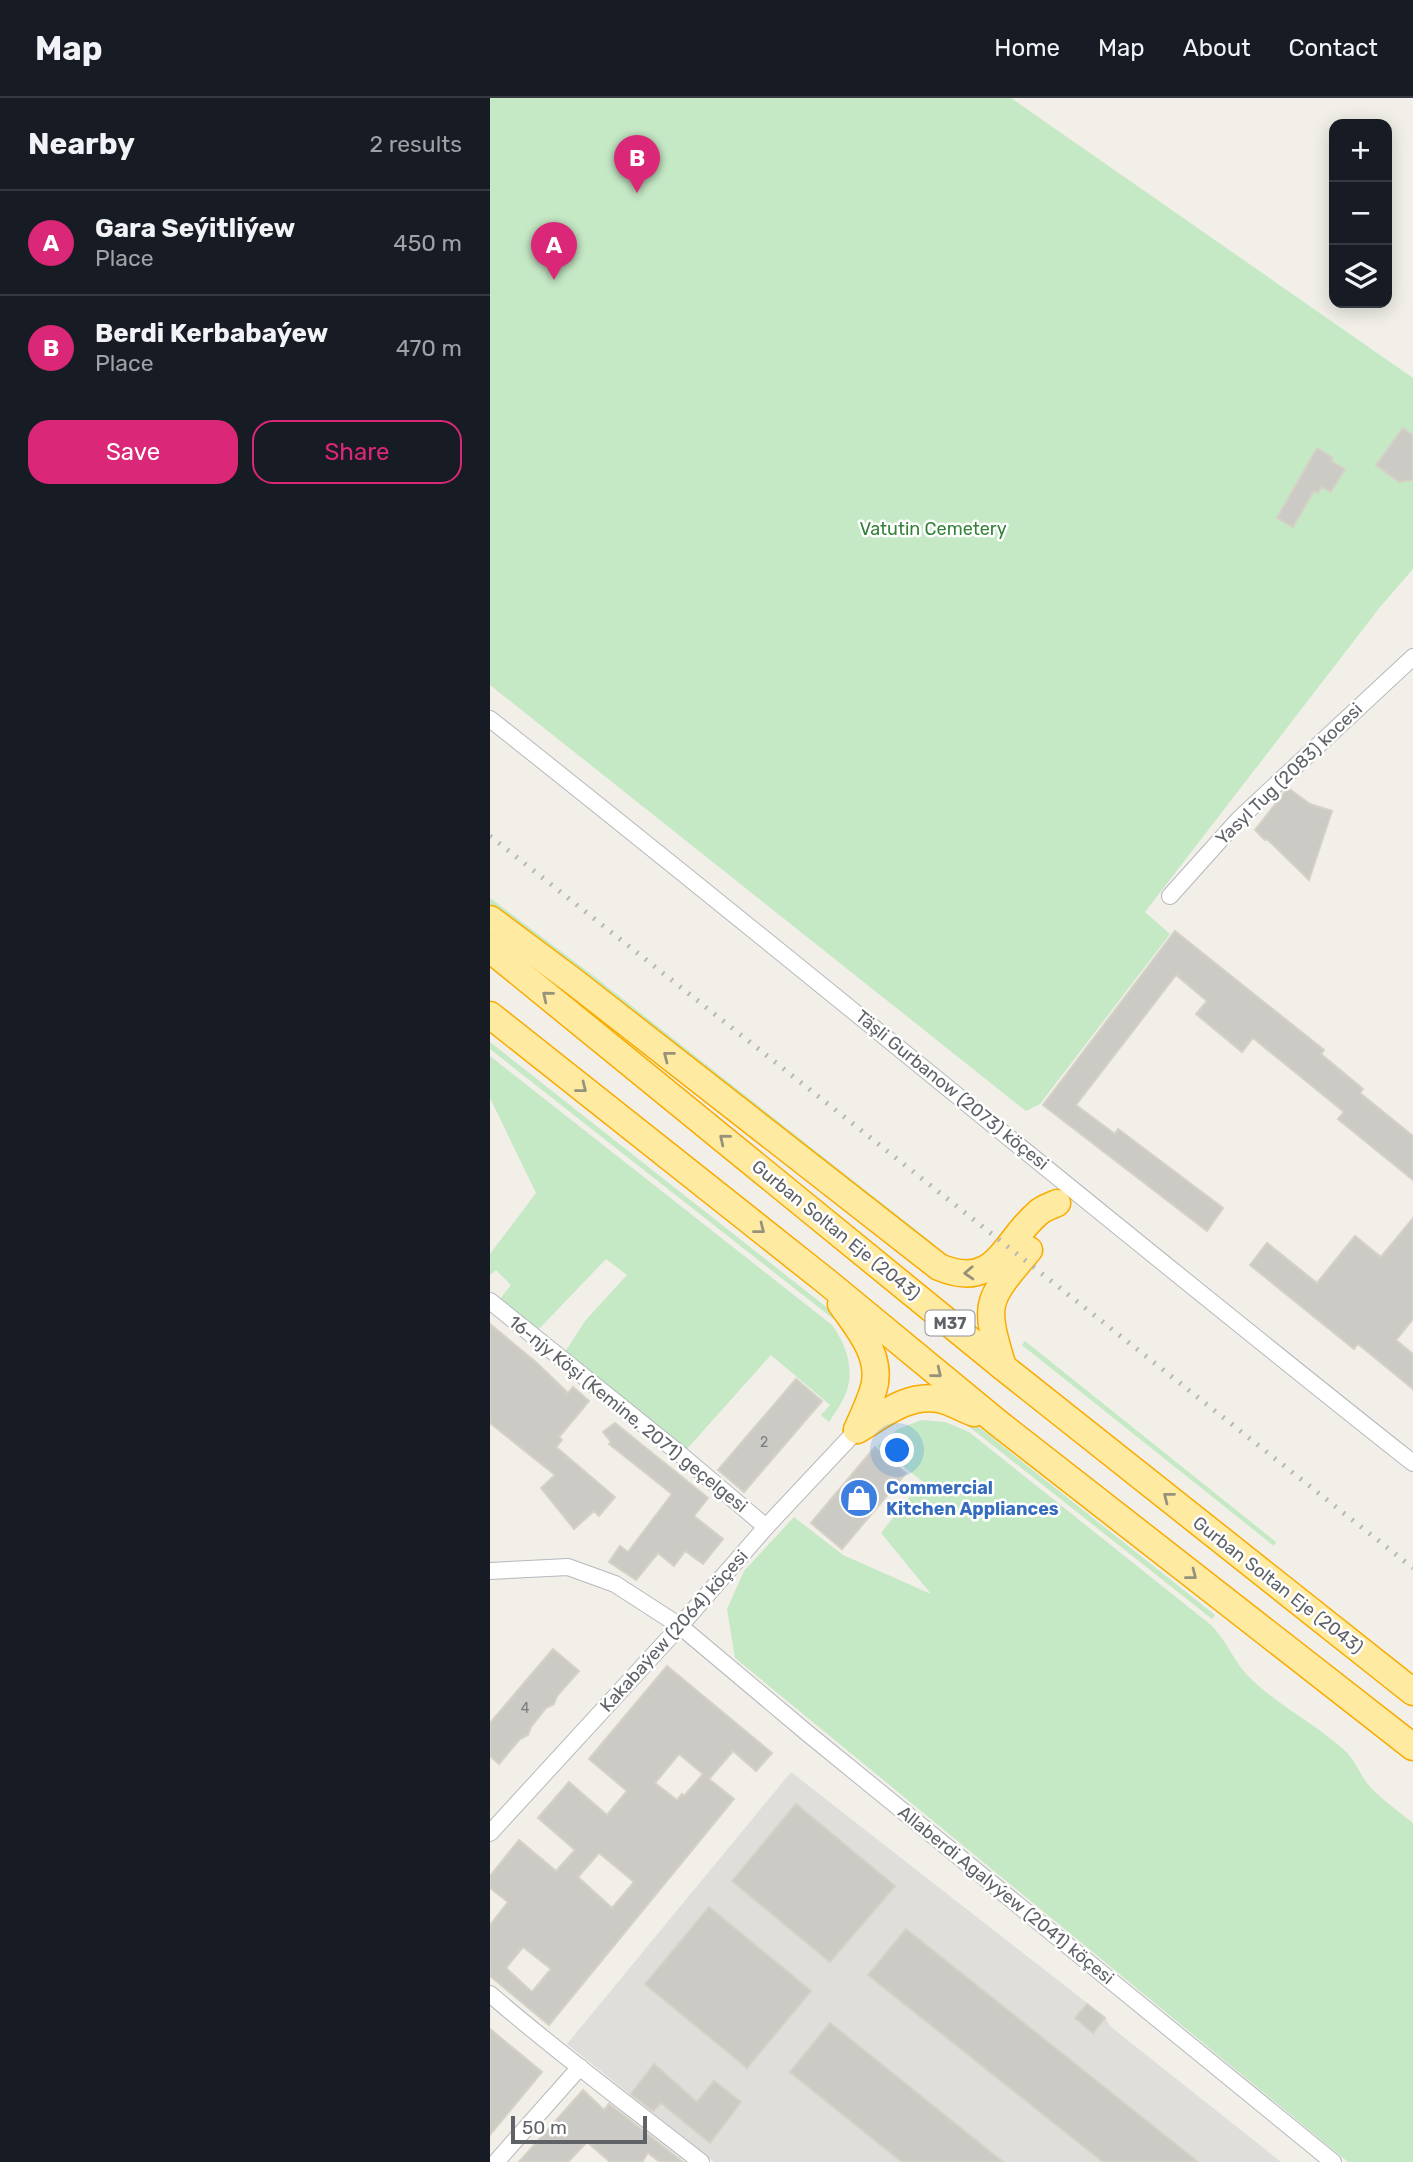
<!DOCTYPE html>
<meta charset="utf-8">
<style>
:root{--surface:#171b24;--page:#20242c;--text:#f1f3f6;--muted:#9ea1a6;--line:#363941;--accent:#db2777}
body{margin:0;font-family:Rubik,sans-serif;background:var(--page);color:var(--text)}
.controls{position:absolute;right:21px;top:21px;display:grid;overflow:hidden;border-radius:14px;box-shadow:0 4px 18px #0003}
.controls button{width:63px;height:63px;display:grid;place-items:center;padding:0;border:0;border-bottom:2px solid var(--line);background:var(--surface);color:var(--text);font:35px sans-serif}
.scale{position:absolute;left:21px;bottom:18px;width:136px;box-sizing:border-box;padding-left:7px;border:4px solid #5f6368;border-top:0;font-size:19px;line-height:24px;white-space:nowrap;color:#5f6368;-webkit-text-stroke:5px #fff;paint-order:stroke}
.you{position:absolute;left:408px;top:1353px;width:24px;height:24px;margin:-18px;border:5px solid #fff;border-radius:50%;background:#1a73e8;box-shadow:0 0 0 10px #1a73e833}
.badge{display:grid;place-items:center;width:46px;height:46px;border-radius:50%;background:var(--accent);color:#fff;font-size:23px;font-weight:700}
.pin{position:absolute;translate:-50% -58px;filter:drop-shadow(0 2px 4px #0008)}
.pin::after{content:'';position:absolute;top:37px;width:24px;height:21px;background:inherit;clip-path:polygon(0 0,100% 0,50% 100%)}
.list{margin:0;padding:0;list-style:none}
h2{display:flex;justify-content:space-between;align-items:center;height:91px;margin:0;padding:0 28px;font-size:30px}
h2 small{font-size:23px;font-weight:400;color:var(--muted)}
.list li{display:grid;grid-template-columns:46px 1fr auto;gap:21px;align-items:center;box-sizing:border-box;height:105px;padding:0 28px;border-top:2px solid var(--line)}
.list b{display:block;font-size:26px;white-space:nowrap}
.list p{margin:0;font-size:23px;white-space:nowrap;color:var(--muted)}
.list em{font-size:23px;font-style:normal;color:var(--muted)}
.actions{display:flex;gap:14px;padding:21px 28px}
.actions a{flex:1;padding:16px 0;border:2px solid var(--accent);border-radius:21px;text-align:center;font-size:24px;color:var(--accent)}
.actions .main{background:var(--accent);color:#fff}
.icon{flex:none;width:38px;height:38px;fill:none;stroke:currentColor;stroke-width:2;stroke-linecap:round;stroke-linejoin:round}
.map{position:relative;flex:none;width:923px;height:2064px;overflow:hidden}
header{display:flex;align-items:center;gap:42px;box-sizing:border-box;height:98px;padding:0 35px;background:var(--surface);border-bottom:2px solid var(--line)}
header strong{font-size:33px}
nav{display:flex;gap:38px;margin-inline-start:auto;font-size:24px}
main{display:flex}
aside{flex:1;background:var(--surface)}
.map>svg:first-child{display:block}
.industrial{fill:#e0deda}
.green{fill:#c5e8c5}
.building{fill:#cccac5;stroke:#d6d1c6;stroke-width:2;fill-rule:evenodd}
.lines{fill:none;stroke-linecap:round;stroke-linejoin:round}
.minor-casing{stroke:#b5b8bc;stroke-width:18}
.trunk-casing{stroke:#f9ab00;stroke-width:29}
.minor{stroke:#fff;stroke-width:16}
.trunk{stroke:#feeaa1;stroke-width:26}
.rail{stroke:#b6b7b8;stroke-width:5;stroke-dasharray:2 9;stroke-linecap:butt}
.oneway{stroke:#97927c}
.labels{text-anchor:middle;stroke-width:5;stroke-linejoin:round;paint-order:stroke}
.number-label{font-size:14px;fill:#7a7d7f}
.shield{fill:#fff;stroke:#8f9295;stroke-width:2}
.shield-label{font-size:16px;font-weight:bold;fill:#5f6368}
.park-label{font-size:18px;fill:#348238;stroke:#fff}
.street-label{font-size:18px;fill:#5f6368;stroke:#fff}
.shop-label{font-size:18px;font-weight:bold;fill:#366cbe;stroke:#fff;text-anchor:start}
</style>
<header>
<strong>Map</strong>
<nav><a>Home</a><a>Map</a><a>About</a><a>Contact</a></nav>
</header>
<main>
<aside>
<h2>Nearby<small>2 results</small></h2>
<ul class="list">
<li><span class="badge">A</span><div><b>Gara Seýitliýew</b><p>Place</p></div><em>450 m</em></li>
<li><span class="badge">B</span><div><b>Berdi Kerbabaýew</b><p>Place</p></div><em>470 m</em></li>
</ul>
<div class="actions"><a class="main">Save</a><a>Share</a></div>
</aside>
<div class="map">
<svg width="923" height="2064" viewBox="0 0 923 2064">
<rect width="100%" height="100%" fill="#f1efe8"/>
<polygon class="industrial" points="301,1674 597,1905 615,1920 621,1929 791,2064 224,2064 77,1946"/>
<g class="green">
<polygon points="0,0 521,0 923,280 923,471 890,509 655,814 680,836 550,1006 536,1013 0,587"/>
<polygon points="0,800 105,879 445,1147 443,1150 0,806"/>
<polygon points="0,944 349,1219 346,1223 0,951"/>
<path d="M0,958L342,1227C356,1246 365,1272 356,1295C352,1305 345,1315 339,1324L331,1317L340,1307L281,1257L196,1352L75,1254L95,1223L137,1177L116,1161L47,1233L10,1201L21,1187L6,1172L0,1177V1156L46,1095L0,1000Z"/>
<polygon points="535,1243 786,1444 784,1448 532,1247"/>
<path d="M431,1322L455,1324L479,1334L721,1527C737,1543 744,1564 759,1579C787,1607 824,1625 853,1651C866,1662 870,1678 881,1690C894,1703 909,1714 923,1725V2064H858L245,1560L237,1511L254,1473L304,1419L353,1457L441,1496L391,1435L432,1383L387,1348L408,1331Z"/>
<polygon points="479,1322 485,1326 725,1517 722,1521 477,1327"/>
</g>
<g class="building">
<polygon points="913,330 923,337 923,382 909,384 886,367"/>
<polygon points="827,350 843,360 841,363 855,371 841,394 832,389 828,395 824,393 803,429 787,420"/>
<polygon points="798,690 820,706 842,713 819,782 777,741 775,742 765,732"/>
<polygon points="685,833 834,952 831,956 873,991 870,995 923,1038 923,1082 848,1021 854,1014 763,940 752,954 706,916 717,903 686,877 586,1007 625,1036 628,1031 733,1110 717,1133 553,1007"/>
<polygon points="923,1120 923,1221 906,1242 923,1256 923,1291 868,1246 864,1251 760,1167 777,1145 827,1185 865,1138 891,1159"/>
<polygon points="0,1226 47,1265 78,1295 83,1289 99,1303 69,1339 72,1342 66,1349 125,1399 109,1418 104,1413 84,1431 51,1390 65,1377 0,1325"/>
<polygon points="306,1281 332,1303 254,1394 228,1372"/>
<polygon points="125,1325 218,1400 204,1418 233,1441 213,1466 195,1453 184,1468 168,1455 146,1482 119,1464 130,1448 138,1454 182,1396 119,1346 121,1344 113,1334"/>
<polygon points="385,1349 416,1375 352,1451 321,1425"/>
<polygon points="63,1551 89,1573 67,1598 64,1606 56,1610 41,1629 38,1637 30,1641 9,1666 0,1658 0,1625"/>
<path d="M177,1568L282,1655L266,1673L243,1653L219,1681L244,1701L59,1927L0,1878V1827L18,1804L0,1790V1778L29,1742L66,1773L85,1752L48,1720L79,1684L117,1717L137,1693L99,1661ZM189,1656L213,1676L194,1698L192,1696L187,1702L165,1685ZM109,1755L144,1784L122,1810L88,1779ZM33,1849L61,1871L42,1894L16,1870Z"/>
<polygon points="306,1706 405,1788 340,1864 242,1783"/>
<polygon points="219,1809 321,1893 257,1970 155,1886"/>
<polygon points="416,1831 708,2064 613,2064 378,1877"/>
<polygon points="597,1906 615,1920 603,1935 585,1920"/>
<polygon points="340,1925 513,2064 412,2064 300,1974"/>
<polygon points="0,1931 52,1974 0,2037"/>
<polygon points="164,1966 207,2004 224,1983 251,2004 220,2045 171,2005 163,2013 141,1996"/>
<polygon points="93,1992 114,2012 119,2006 193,2064 170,2064 158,2055 152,2064 120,2064 97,2044 78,2064 29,2064"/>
</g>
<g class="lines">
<defs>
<g id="minor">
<path d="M0,621C310,866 613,1120 923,1365"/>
<polyline points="680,798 749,721 923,559"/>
<polyline points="0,1203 190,1356 276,1429"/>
<polyline points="0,1473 78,1469 125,1486 190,1528 316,1634 843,2064"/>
<polyline points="0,1735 190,1528 276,1429 367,1332"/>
<path d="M0,1896C68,1955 140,2008 211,2064"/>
<polyline points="6,2064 90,1969"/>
</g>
<g id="trunk">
<path d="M0,821L83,883L449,1169C506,1193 513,1145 548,1115C553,1110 561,1108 567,1105"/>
<polyline points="0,851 513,1269 923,1594"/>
<polyline points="0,917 337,1184 508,1325 923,1649"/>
<path d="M351,1206C367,1229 390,1255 385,1285C382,1301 373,1317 367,1332"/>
<path d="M513,1269C493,1204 496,1203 539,1152"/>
<path d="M367,1332C393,1317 417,1296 448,1301C460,1303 473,1311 484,1315"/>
</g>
</defs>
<use href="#minor" class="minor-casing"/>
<use href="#trunk" class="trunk-casing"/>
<use href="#minor" class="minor"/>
<use href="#trunk" class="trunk"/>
<polyline class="rail" points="0,738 923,1470"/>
</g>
<defs><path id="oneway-chevron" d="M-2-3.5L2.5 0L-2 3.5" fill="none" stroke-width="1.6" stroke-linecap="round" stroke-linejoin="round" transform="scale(1.75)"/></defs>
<g class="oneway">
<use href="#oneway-chevron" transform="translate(57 898) rotate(-141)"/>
<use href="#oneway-chevron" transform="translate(178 958) rotate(-142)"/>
<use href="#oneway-chevron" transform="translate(92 990) rotate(38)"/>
<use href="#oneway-chevron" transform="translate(234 1041) rotate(-141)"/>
<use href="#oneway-chevron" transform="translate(270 1131) rotate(38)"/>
<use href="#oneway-chevron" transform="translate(479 1175) rotate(177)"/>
<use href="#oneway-chevron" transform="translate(447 1275) rotate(39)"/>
<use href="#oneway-chevron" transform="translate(678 1399) rotate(-142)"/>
<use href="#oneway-chevron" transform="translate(702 1477) rotate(38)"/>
</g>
<defs>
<symbol id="shop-disc" viewBox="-11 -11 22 22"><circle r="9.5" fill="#3f7fe0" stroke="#fff"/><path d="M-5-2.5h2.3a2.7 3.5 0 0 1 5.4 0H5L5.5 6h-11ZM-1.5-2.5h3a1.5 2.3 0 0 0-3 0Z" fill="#fff"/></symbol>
</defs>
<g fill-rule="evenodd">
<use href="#shop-disc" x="347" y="1378" width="44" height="44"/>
</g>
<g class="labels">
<g class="number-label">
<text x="274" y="1349">2</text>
<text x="35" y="1615">4</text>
</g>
<rect class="shield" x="435.5" y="1212.5" width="49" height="25" rx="5"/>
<g class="shield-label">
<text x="460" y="1231">M37</text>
</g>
<g class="park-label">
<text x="443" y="437">Vatutin Cemetery</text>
</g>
<g class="street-label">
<text transform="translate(799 676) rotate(-44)" y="6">Yasyl Tug (2083) kocesi</text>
<text transform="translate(462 992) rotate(39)" y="6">Täşli Gurbanow (2073) köçesi</text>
<text transform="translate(346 1132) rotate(39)" y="6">Gurban Soltan Eje (2043)</text>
<text transform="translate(138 1316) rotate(39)" y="6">16-njy Köşi (Kemine, 2071) geçelgesi</text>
<text transform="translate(788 1487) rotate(38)" y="6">Gurban Soltan Eje (2043)</text>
<text transform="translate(184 1533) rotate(-48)" y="6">Kakabaýew (2064) köçesi</text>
<text transform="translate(516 1797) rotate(39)" y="6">Allaberdi Agalyýew (2041) köçesi</text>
</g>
<g class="shop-label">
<text x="396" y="1396">Commercial<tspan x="396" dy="21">Kitchen Appliances</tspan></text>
</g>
</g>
</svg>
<div class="controls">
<button>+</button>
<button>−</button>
<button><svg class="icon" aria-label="layers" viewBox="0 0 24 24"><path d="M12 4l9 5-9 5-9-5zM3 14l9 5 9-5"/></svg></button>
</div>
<div class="scale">50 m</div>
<div class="you"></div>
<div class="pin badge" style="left:64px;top:182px">A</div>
<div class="pin badge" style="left:147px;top:95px">B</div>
</div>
</main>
